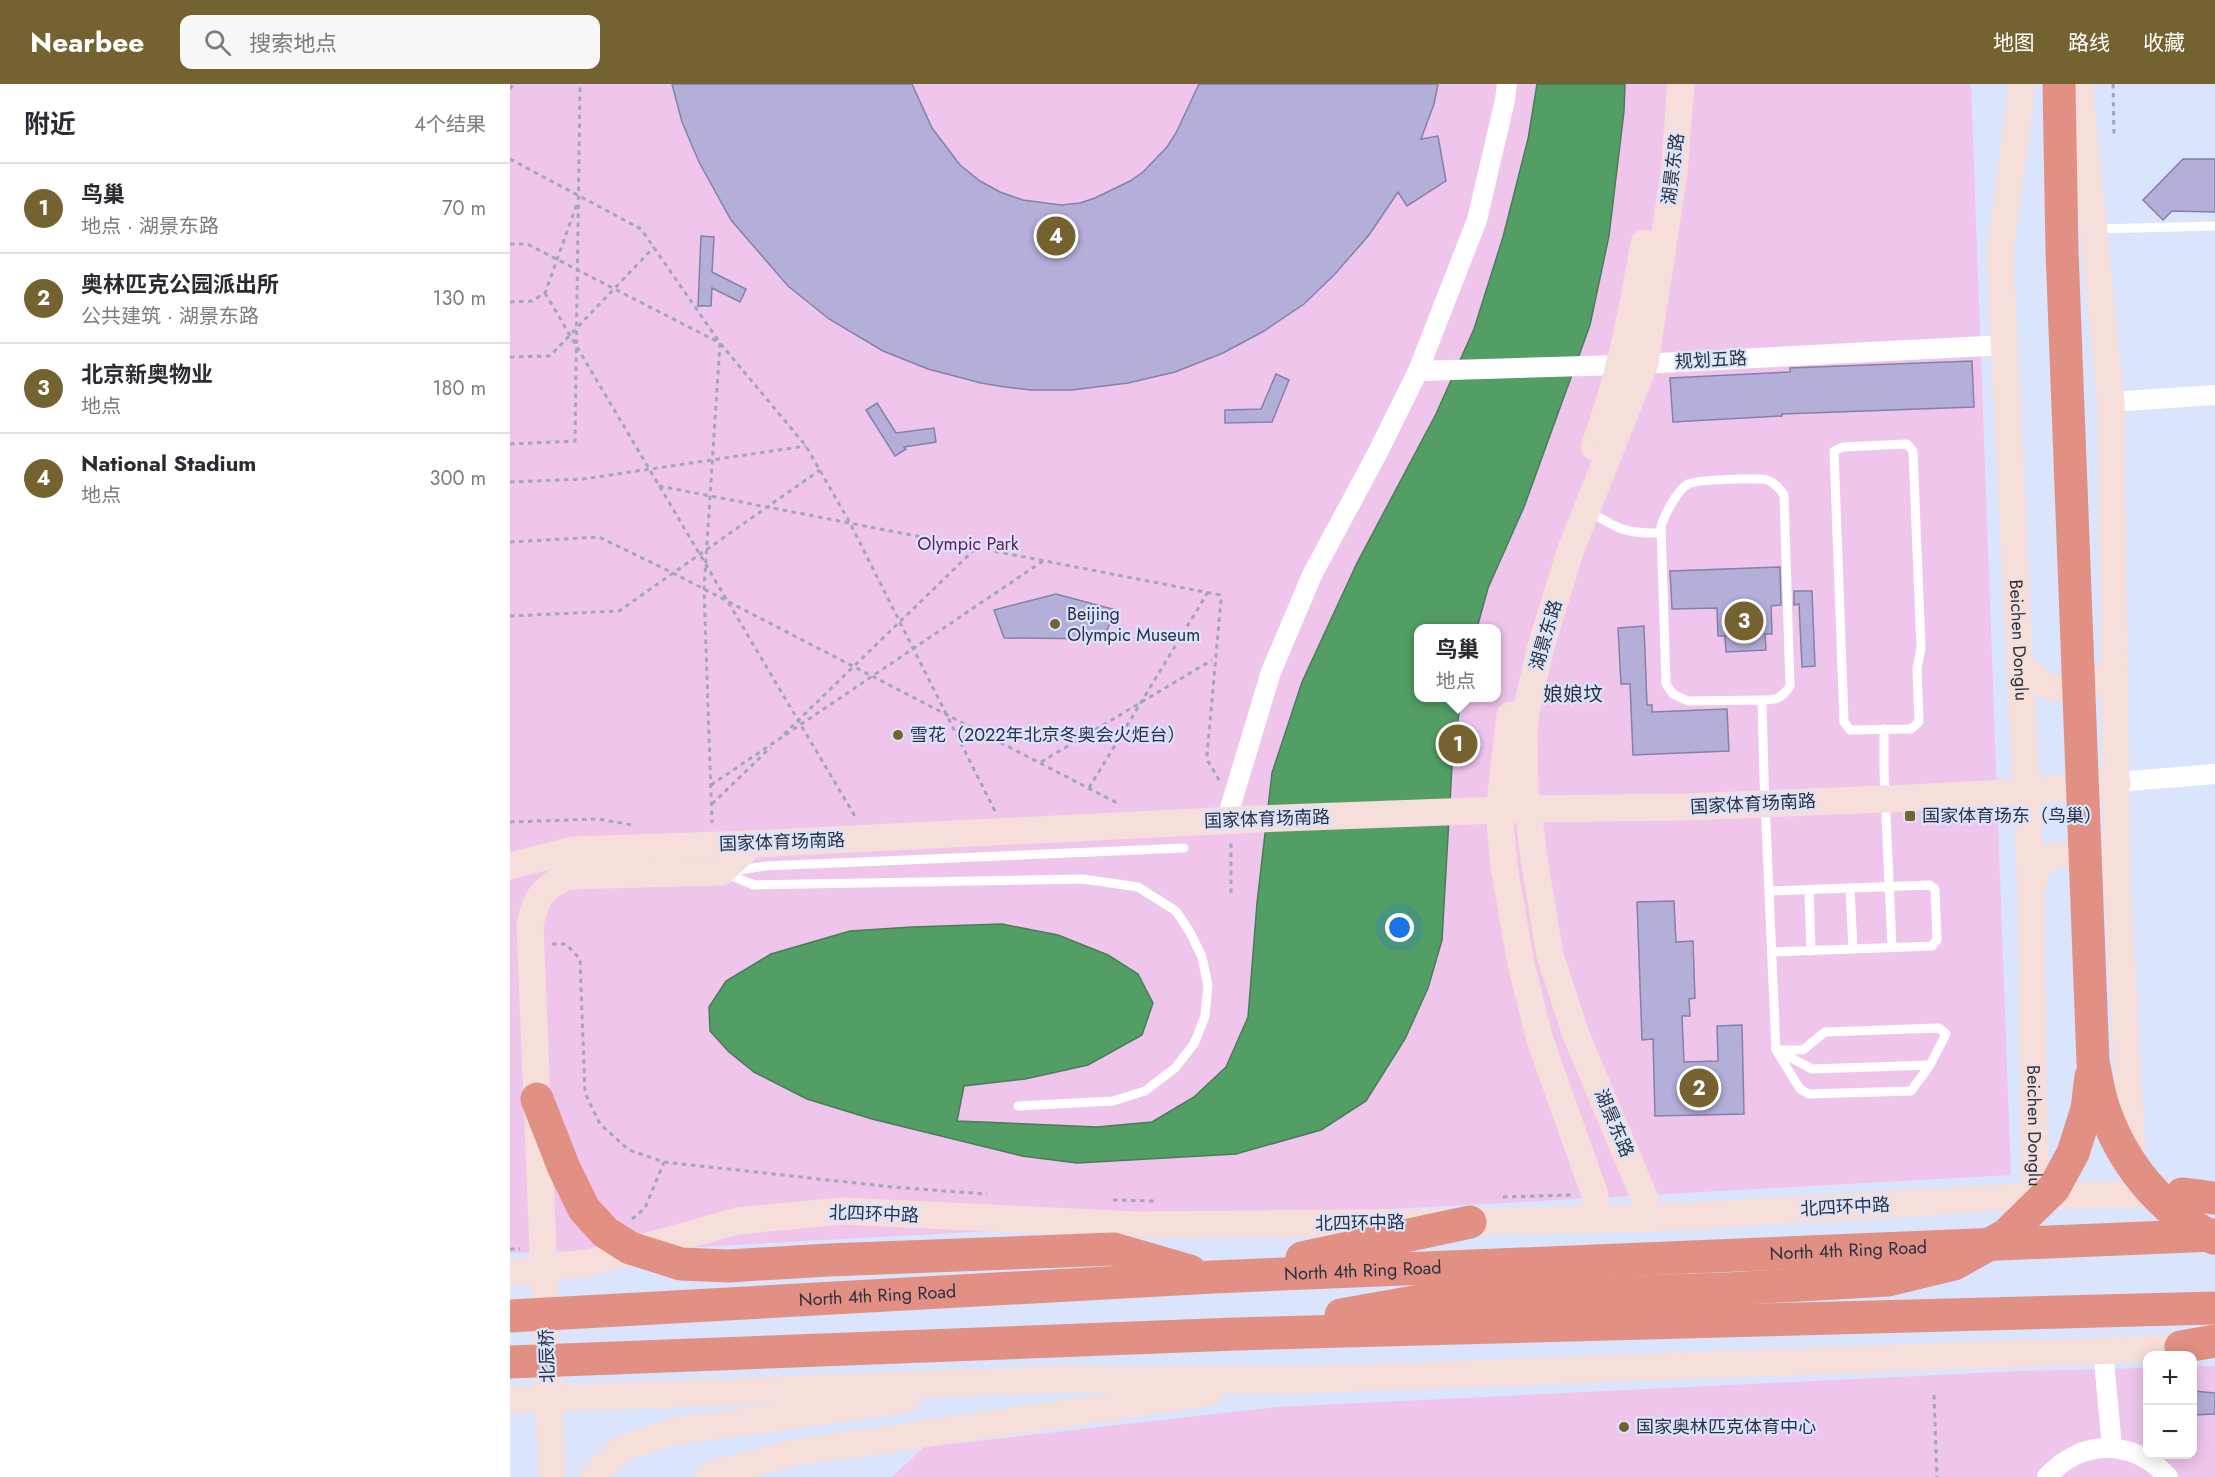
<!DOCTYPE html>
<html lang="zh">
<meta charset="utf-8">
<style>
:root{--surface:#fff;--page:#f7f7f7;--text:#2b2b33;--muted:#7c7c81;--line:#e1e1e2;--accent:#756231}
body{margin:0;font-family:Jost,"Noto Sans SC",sans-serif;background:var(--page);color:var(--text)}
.controls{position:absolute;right:18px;bottom:18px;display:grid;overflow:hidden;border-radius:12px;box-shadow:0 3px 15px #0003}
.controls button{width:54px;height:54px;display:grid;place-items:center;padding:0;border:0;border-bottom:2px solid var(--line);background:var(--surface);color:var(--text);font:30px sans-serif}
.you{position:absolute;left:890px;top:844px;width:21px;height:21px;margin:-15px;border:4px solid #fff;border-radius:50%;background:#1a73e8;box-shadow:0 0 0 9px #1a73e833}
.badge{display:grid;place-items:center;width:39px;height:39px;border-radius:50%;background:var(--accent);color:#fff;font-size:20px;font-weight:700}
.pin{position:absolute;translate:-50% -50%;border:3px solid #fff;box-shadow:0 2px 6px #0006}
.popup{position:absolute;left:904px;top:540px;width:87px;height:78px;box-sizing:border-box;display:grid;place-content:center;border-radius:12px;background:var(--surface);filter:drop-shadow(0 2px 4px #0005);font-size:20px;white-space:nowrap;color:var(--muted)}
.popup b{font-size:22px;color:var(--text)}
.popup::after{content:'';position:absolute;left:50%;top:100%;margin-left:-12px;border:12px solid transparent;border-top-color:var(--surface)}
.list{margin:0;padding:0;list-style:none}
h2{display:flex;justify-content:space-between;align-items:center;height:78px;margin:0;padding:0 24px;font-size:26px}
h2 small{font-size:20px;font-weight:400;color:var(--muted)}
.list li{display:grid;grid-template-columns:39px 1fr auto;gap:18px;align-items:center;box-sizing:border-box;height:90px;padding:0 24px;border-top:2px solid var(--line)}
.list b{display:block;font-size:22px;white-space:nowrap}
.list p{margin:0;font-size:20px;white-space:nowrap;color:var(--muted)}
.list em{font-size:20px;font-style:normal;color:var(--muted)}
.icon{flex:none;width:33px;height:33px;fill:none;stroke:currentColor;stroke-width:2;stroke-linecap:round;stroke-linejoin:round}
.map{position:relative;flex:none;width:1705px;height:1393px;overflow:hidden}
header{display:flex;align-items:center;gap:36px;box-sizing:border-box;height:84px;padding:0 30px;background:var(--accent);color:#fff}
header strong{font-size:28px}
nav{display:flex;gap:33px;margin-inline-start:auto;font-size:21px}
.search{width:420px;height:54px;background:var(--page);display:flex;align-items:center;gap:15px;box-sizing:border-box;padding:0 21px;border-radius:12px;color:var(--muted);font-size:22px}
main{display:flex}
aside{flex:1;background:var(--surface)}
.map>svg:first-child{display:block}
.green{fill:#f0c5ec;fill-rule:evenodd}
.water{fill:#539e64;stroke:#477d5a;stroke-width:1.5}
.building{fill:#b3afd9;stroke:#8480a8;stroke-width:1.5}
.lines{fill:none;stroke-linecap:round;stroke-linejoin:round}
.path{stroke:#9fa7bd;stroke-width:3;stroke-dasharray:4.5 4.5;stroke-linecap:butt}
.lane{stroke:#fff;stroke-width:9}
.street{stroke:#fff;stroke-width:20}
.secondary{stroke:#f6deda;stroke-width:27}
.highway{stroke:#e19083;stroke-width:33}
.poi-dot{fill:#756231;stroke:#dbe4fd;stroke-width:2}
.labels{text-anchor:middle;stroke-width:4.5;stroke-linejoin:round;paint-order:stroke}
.street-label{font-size:18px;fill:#2c3142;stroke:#dbe4fd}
.park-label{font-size:18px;fill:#671764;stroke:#dbe4fd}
.poi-label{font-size:18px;fill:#2c3142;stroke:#dbe4fd;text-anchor:start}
.neighbourhood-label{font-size:20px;fill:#2c3142;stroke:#dbe4fd}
</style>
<header>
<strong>Nearbee</strong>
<div class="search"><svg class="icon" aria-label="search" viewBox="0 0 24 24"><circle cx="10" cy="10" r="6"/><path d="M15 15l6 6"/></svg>搜索地点</div>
<nav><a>地图</a><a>路线</a><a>收藏</a></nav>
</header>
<main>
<aside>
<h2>附近<small>4个结果</small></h2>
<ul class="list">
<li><span class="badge">1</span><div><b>鸟巢</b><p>地点 · 湖景东路</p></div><em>70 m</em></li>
<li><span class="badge">2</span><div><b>奥林匹克公园派出所</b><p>公共建筑 · 湖景东路</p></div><em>130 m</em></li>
<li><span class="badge">3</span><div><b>北京新奥物业</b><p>地点</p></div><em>180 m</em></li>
<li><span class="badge">4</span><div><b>National Stadium</b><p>地点</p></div><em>300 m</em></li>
</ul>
</aside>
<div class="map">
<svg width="1705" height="1393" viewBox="0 0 1705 1393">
<rect width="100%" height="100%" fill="#dbe4fd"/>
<g class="green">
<path d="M0,0H1461L1501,1091L172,1164L0,1169ZM909,544H987V614H909Z"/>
<polygon points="1683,1282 1705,1282 1705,1393 382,1393 414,1363 766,1323 1509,1287 1637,1284 1638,1370 1682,1370"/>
</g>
<polygon class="water" points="1027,0 1115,0 1114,27 1099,152 1080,241 1014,423 978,504 967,544 909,544 909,614 951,614 942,682 932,856 918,904 895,955 856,1017 811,1046 726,1070 567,1079 512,1072 362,1035 297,1015 244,988 219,968 200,947 199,923 216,897 261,870 340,847 402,843 492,840 548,851 598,871 628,890 643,919 632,951 578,981 515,995 454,1002 447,1037 587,1043 642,1038 684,1013 716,983 738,933 747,819 762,689 792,598 847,479 926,330 964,245 993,153 1018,55"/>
<g class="building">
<polygon points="162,0 402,0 422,44 450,81 470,97 490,108 513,116 551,121 570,119 585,114 620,97 633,88 657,63 666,49 689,0 928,0 924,20 911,55 928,52 936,97 897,122 888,108 859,151 825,190 794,220 754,247 713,269 665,288 618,299 562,306 521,306 495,303 471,299 418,285 373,267 319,235 278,202 221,136 189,78 172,38"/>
<polygon points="1673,75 1705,75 1705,128 1662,127 1653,136 1633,116"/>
<polygon points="191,152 204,153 202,188 236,205 230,218 202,204 201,222 188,222"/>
<polygon points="1462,277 1464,323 1272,330 1272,332 1163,338 1160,294 1280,288 1280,284"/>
<polygon points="766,290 779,296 762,338 715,339 715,326 751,325"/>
<polygon points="367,319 386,349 424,344 426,358 394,363 396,365 385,372 356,326"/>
<polygon points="1270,483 1271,521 1261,522 1262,550 1255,550 1256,566 1216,568 1215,552 1208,552 1207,524 1162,525 1160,487"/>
<polygon points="1284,507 1302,507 1305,582 1292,583 1289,520 1284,521"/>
<polygon points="546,510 606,526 593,555 494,554 484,526"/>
<polygon points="1134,542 1137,621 1142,621 1142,628 1217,625 1219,667 1123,671 1120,600 1111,600 1108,544"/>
<polygon points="1164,817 1166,858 1183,857 1185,914 1179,915 1180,932 1172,932 1174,978 1208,977 1207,942 1232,941 1234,1030 1145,1032 1143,955 1132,956 1127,818"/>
<polygon points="1683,1307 1705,1309 1705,1330 1683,1331"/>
</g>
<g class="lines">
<g class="path">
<polyline points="1603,0 1604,53"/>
<polyline points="0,5 3,0"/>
<polyline points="0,75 131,145 210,259 296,362 340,439 485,727"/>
<polyline points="0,160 17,160 210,259 194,505 202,739"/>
<polyline points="35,209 346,734"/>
<polyline points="0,218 22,217 35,209 68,117"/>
<polyline points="0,273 40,272 144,163"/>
<polyline points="0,360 65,357 70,0"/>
<polyline points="0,398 73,395 296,362"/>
<polyline points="149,402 710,511 711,516 697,671 698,677 709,696"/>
<polyline points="0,458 89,453 163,489 609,720"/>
<polyline points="0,532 109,527 310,386"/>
<polyline points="274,650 467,463"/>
<polyline points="531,678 702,576"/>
<polyline points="201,701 533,477"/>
<polyline points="579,704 698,508"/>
<polyline points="202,720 261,663"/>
<polyline points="0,738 88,735 123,741"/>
<polyline points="721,809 721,757"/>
<polyline points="42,860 56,860 70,875 75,1009 90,1040 119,1066 154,1078 382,1103 477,1110"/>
<polyline points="993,1113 1061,1111"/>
<polyline points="603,1116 644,1117"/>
<polyline points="122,1135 135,1124 154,1078"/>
<polyline points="0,1165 10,1165"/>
<polyline points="1424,1311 1427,1393"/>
</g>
<g class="lane">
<polyline points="1587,145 1705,142"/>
<polygon points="1397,360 1403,367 1411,564 1407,585 1409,638 1401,645 1340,646 1334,638 1324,367 1333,363"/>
<path d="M1079,427C1107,445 1117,450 1151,449"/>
<path d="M1252,616L1178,617L1163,610L1156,600L1151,443C1154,432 1167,406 1178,400C1186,396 1248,393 1257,396C1265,399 1269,404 1274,411L1280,602C1272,614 1267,616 1252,616L1254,695L1266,966L1290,1005L1299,1010L1401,1007L1420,981L1436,950L1429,944L1315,948L1293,966H1266"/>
<polyline points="1374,645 1374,688 1382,863"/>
<polyline points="223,787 255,782 674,764"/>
<polyline points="214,789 244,801 573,795 628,803 666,827 681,850 692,873 698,902 695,932 684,960 665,984 635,1007 603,1017 508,1022"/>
<polyline points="1340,804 1343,865"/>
<polyline points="1299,806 1301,867"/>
<polyline points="1259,807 1420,801 1425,805 1427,856 1422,862 1262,868"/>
<polyline points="1268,967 1302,985 1420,981"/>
</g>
<g class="street">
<polyline points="908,287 1110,281 1495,261"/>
<polyline points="1601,318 1705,311"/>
<polyline points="1607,698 1705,690"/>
<polyline points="720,724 761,588 802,491 867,370 908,287 967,136 995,16 997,0"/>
<polyline points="1593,1266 1602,1363"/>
<path d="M1537,1393C1572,1354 1623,1355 1658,1393"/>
</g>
<g class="secondary">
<path id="s1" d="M1512,0L1490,171L1521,807L1525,1112"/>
<polyline points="1569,0 1601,318 1607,799 1623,1082"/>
<path d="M1084,363C1109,296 1122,228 1134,159"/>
<path d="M1511,582C1518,588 1526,596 1534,600C1549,607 1573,605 1585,596"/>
<polyline points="1000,631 989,727 994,782 1011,880 1030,956 1085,1111 1086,1136"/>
<polyline points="0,782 63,766 242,760 747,735 1018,725 1176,723 1400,714 1517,708 1607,698"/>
<path d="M1522,805C1524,798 1525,788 1529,782C1541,765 1570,771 1587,773L1593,779"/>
<polyline points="1143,1134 1066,951 1040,871 1025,781 1015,704 1014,648 1016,628 1031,562 1061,465 1135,279 1164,89 1171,0"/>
<polyline points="0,1190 82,1178 227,1137 332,1127 630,1141 960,1138 1143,1134 1525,1112 1660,1110"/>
<polyline points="0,1316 555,1295 788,1296 1690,1263"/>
<path d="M42,1393L20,840C28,810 30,807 57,792L211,788L242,760"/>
<polyline points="83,1393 111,1365 165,1347 396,1316"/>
<polyline points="198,1393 205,1389 283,1369 698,1309"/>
</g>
<g class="highway">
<path d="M1549,0L1552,167L1583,978C1586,991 1588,1005 1592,1019C1610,1077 1650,1126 1703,1154"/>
<polyline points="27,1015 54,1084 74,1125 95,1148 120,1164 171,1180 218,1182 318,1176 604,1165 680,1187"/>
<polyline points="1672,1110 1705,1114"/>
<polyline points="792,1174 960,1138"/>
<polyline points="831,1231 921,1215 1216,1205 1378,1196 1444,1180 1496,1151 1544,1104 1563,1069 1577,1025 1581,992"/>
<path id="s2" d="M0,1232L703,1193L1705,1151"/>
<polyline points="1671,1263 1705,1257"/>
<polyline points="0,1278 726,1250 1705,1224"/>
</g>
</g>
<g class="poi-dot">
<circle cx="545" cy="540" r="6"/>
<circle cx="388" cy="651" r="6"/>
<rect x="1394" y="726" width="12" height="12" rx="3"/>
<circle cx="1114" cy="1343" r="6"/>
</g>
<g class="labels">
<g class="street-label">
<text transform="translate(1163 85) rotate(-83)" y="6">湖景东路</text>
<text transform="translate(1201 276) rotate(-3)" y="6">规划五路</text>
<text transform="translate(1036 551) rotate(-74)" y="6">湖景东路</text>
<text dy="6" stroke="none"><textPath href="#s1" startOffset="558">Beichen Donglu</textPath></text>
<text transform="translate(1243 720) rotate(-3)" y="6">国家体育场南路</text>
<text transform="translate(757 735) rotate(-2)" y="6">国家体育场南路</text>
<text transform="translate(272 758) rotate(-2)" y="6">国家体育场南路</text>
<text transform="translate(1104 1039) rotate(67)" y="6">湖景东路</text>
<text dy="6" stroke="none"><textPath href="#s1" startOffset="1044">Beichen Donglu</textPath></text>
<text transform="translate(1335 1123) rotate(-3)" y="6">北四环中路</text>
<text transform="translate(364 1130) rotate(2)" y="6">北四环中路</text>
<text transform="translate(850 1139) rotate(-1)" y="6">北四环中路</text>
<text dy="6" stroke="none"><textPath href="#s2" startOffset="1340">North 4th Ring Road</textPath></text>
<text dy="6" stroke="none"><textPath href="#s2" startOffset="854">North 4th Ring Road</textPath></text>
<text dy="6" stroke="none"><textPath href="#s2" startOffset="368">North 4th Ring Road</textPath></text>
<text transform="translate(37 1272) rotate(-92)" y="6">北辰桥</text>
</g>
<g class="park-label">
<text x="458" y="466">Olympic Park</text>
</g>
<g class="poi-label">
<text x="557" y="536">Beijing<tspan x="557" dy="21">Olympic Museum</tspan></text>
<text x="400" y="657">雪花（2022年北京冬奥会火炬台）</text>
<text x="1412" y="738">国家体育场东（鸟巢）</text>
<text x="1126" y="1349">国家奥林匹克体育中心</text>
</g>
<g class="neighbourhood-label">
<text x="1063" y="617">娘娘坟</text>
</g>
</g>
</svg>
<div class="controls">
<button>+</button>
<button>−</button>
</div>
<div class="you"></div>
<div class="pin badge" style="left:948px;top:660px">1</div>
<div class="popup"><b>鸟巢</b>地点</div>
<div class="pin badge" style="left:1189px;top:1004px">2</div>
<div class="pin badge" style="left:1234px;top:537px">3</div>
<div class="pin badge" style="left:546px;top:152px">4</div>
</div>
</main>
